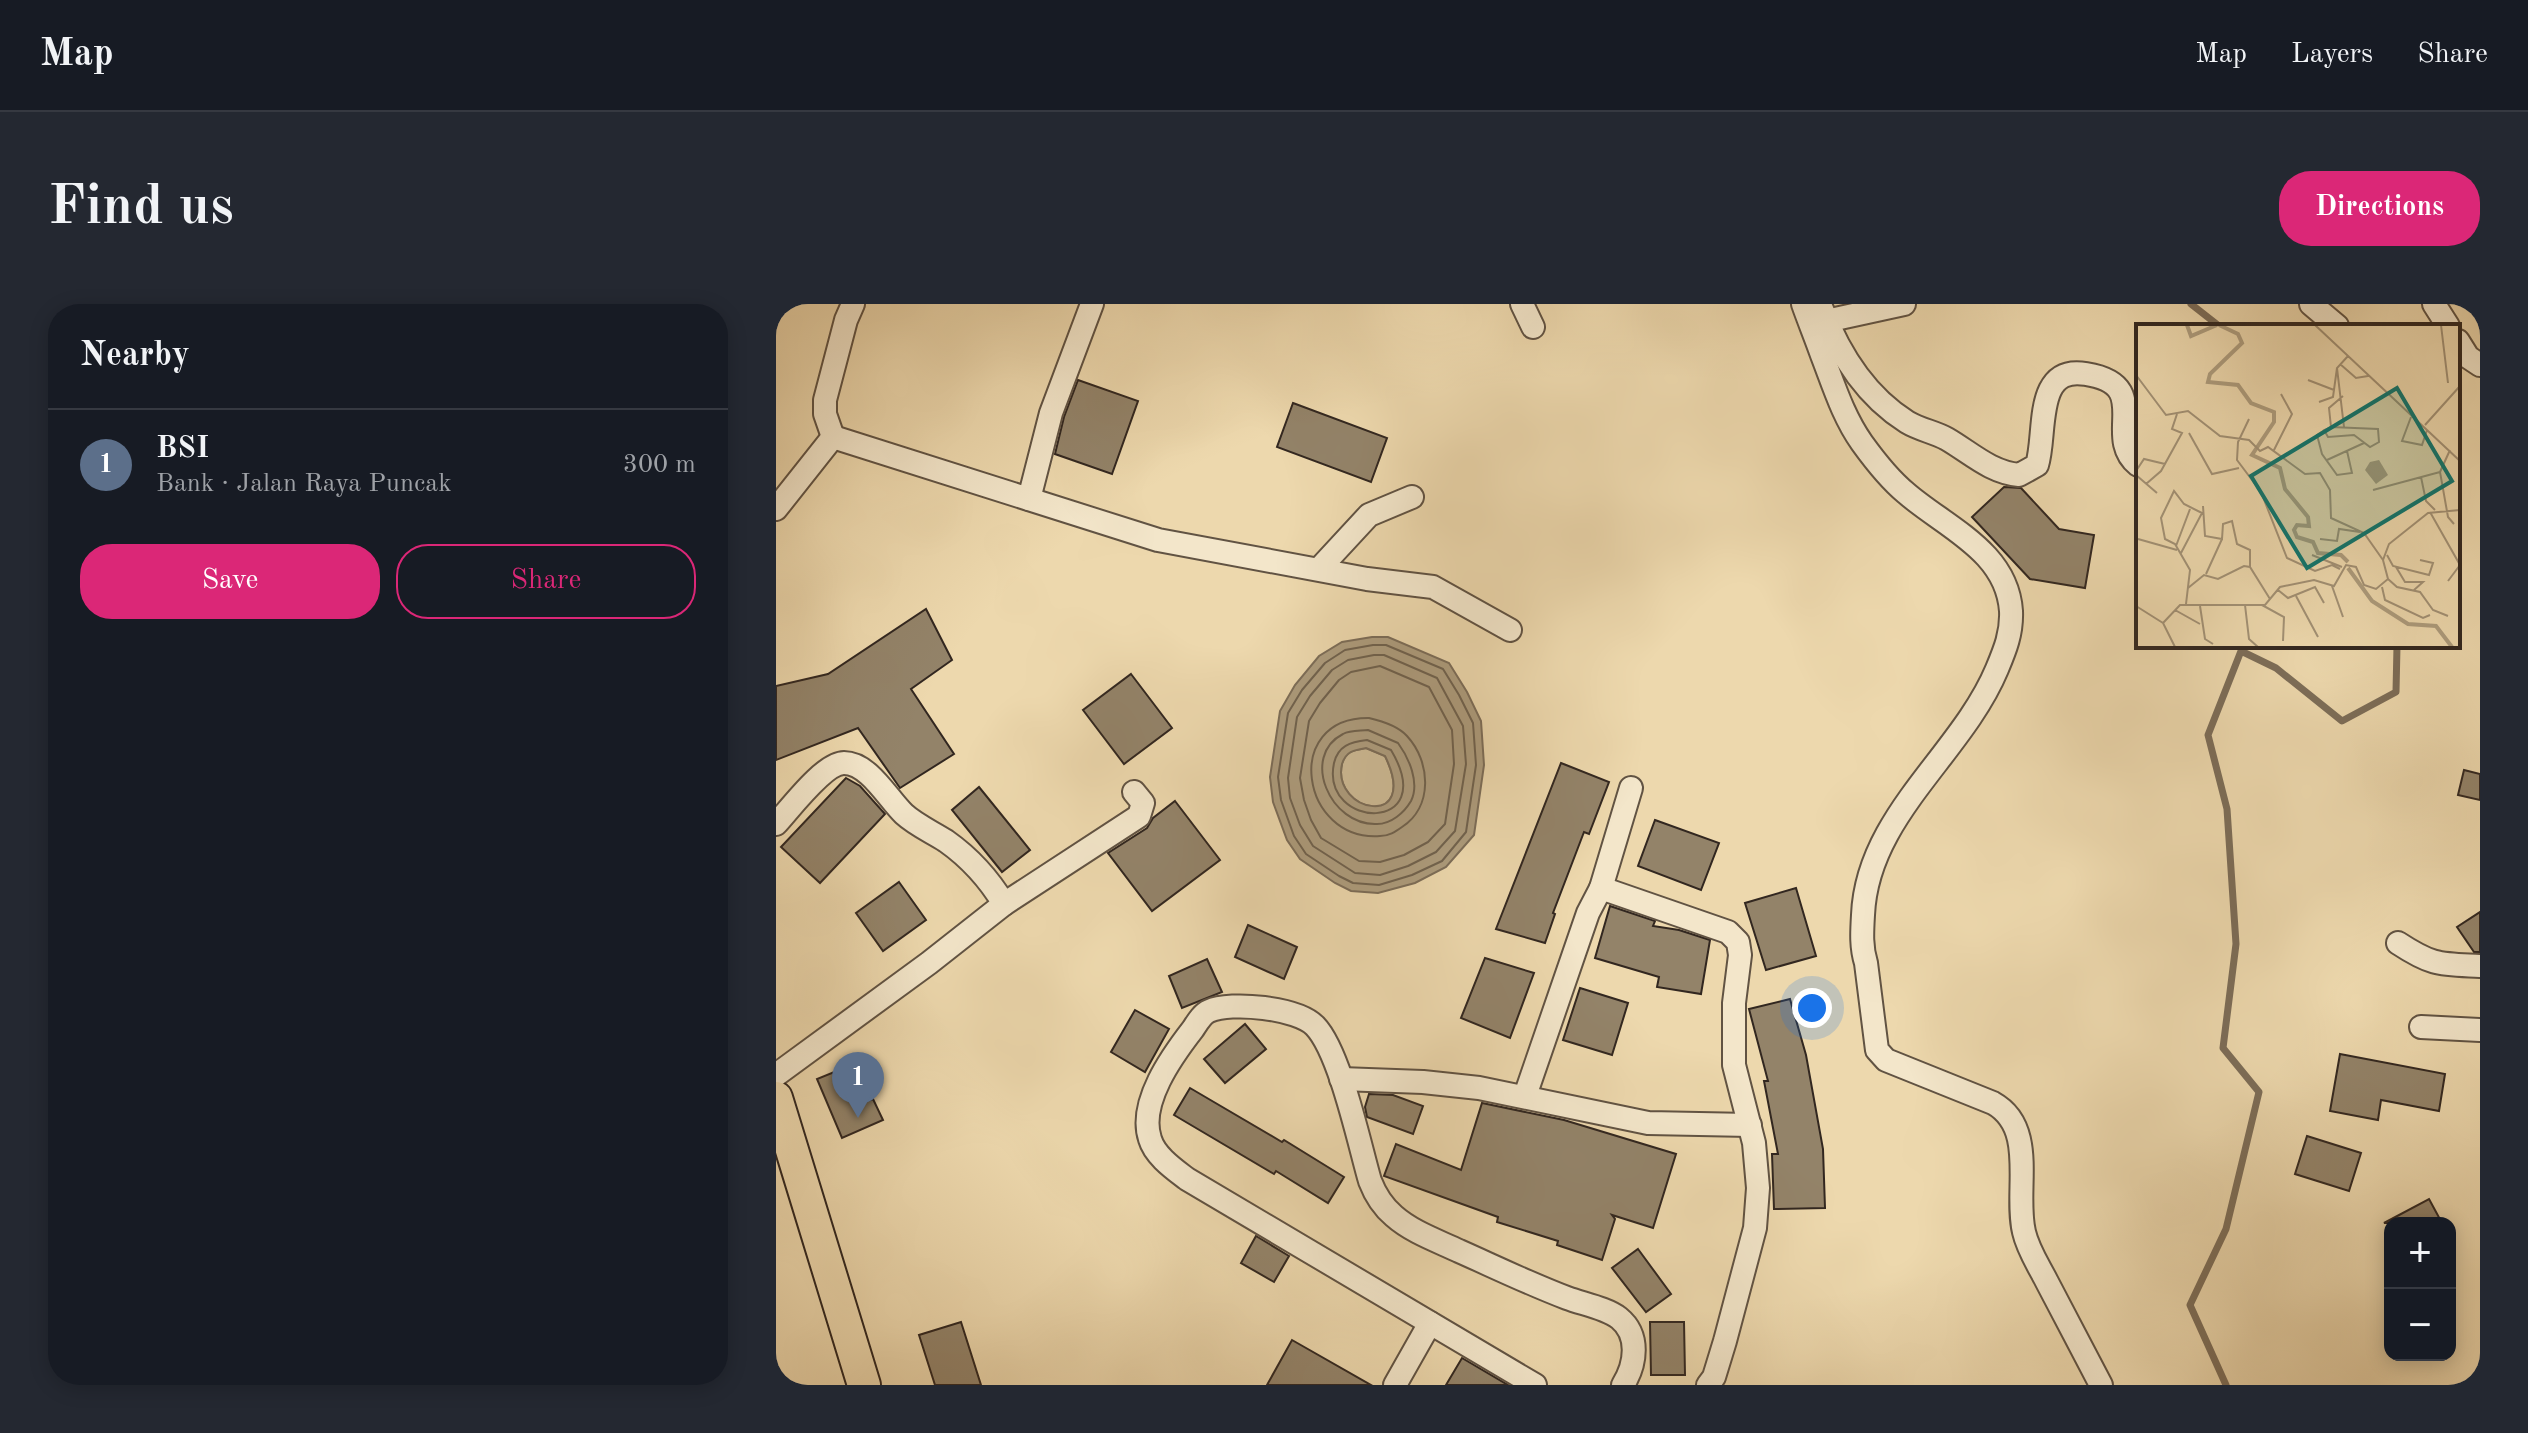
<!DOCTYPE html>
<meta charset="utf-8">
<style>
:root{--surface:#171b24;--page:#242831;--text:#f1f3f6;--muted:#9ea1a6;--line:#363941;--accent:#db2777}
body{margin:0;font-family:"Old Standard TT",serif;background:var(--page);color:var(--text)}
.controls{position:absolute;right:24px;bottom:24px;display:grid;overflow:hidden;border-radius:16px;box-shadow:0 4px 20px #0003}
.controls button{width:72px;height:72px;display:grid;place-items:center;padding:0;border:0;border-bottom:2px solid var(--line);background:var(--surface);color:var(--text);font:40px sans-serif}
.you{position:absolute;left:1036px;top:704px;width:28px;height:28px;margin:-20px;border:6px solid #fff;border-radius:50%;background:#1a73e8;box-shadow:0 0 0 12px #1a73e833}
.badge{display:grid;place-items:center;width:52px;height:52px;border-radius:50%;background:var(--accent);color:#fff;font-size:26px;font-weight:700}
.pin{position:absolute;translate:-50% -66px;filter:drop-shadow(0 2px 4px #0008)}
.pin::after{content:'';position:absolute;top:42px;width:28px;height:24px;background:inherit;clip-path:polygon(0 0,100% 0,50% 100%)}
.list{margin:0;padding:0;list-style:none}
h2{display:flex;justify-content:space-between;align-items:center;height:104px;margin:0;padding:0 32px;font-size:34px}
h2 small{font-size:26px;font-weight:400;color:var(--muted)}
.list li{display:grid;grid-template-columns:52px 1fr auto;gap:24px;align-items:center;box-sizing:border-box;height:112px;padding:0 32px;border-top:2px solid var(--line)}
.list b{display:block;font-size:30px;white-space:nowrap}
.list p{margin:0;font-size:26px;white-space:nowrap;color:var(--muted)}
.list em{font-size:26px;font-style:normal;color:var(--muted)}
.actions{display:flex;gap:16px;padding:24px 32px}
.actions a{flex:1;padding:18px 0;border:2px solid var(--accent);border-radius:32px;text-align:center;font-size:28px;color:var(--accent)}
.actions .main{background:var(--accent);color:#fff}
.map{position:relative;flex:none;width:1704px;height:1081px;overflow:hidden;border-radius:32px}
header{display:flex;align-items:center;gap:48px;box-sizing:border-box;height:112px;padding:0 40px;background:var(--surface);border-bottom:2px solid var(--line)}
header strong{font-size:38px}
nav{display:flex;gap:44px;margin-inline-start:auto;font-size:28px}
.intro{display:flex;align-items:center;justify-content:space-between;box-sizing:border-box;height:192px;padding:0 48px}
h1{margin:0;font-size:56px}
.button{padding:20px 36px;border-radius:32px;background:var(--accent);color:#fff;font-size:28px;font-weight:700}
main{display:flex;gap:48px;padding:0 48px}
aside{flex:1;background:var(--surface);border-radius:32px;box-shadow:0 4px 20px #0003}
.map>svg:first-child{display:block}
.green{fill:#cdba95;stroke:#80705a;stroke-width:2}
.water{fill:#ad9c7d;stroke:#7c6d58;stroke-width:2;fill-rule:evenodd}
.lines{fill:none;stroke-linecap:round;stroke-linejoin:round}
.shore{stroke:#70624e;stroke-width:2}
.stream{stroke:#7c6d58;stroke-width:7}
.building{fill:#938369;stroke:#322720;stroke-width:2}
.minor-casing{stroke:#615343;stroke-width:26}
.highway-casing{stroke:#322720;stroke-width:36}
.minor{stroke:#f3e6ca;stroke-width:22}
.highway{stroke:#edd8ad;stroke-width:32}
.inset-river{fill:none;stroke:#ad9c7d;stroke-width:4}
.inset-road{fill:none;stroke:#a29175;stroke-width:2}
.view{fill:#0f766e;fill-opacity:0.15;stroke:#0f766e;stroke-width:4}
.inset-edge{fill:none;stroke:#322720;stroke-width:4}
</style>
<header>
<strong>Map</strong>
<nav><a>Map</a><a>Layers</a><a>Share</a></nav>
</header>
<div class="intro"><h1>Find us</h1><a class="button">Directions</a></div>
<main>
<aside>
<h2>Nearby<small></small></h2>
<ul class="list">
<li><span class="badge" style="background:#5c6f8a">1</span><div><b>BSI</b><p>Bank · Jalan Raya Puncak</p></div><em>300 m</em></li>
</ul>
<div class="actions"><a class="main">Save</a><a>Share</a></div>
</aside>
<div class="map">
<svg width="1704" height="1081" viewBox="0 0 1704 1081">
<rect width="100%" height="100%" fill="#edd8ad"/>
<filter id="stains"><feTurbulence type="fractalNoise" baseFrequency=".0025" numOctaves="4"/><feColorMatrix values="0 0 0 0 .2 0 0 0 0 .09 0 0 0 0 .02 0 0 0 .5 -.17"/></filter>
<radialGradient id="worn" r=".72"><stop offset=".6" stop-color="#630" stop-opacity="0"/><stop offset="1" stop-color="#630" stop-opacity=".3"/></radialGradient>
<path class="green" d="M590,444L609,452C645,527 555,509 566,460C569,447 578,446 590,444Z"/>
<path class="water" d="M596,333H612L673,359L691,388L705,417L708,461L698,531L670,563L639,579L602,589L575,587L559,579L524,555L511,536L497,498L494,473L504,407L519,381L543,352L566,338ZM590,444L609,452C645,526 555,509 566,460C570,447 578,446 590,444Z"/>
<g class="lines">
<g class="shore">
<polygon points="597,341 610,341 667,365 683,391 697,419 700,461 690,528 666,557 636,571 603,581 577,579 563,572 530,550 518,532 505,496 502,473 512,409 526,386 549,359 569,346"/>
<polygon points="598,351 608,351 661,374 687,422 690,460 679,527 660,548 632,562 604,571 579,569 537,542 524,521 514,494 512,474 521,413 534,392 556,366 572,356"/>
<polygon points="604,362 653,383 676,426 678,460 669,520 652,538 628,551 604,558 583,557 545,534 535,516 528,496 524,474 533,417 544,399 563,376 575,368"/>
<path d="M593,414C606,417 622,422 631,432C655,458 657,503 626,523C619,528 613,532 604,532C525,538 505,413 593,414Z"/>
<path d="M592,426L622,439C633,454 644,479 635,497C628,509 615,520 601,520C554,522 524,452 567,430C574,426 584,427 592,426Z"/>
<path d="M591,436L615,446C665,530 544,526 558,459C562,442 574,438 591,436Z"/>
</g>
<g class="stream">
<polyline points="1415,0 1443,22"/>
<polyline points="1450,1081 1414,1001 1450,925 1483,788 1447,744 1460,640 1451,505 1432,431 1465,347 1500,364 1566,417 1620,388 1621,342"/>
</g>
</g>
<g class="building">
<polygon points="302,76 362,97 336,170 279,150 288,113"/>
<polygon points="517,99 611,134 595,178 501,143"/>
<polygon points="1228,183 1245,184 1283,225 1318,231 1309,284 1254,275 1196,213"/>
<polygon points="150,305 176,356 135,385 178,450 124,484 82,424 0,456 0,382 52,370"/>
<polygon points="355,370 396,424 348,460 307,406"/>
<polygon points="785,459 833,478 813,530 808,528 777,609 779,610 769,639 720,625"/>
<polygon points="1688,466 1704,470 1704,496 1682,491"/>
<polygon points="70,474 84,482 109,510 44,579 5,543"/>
<polygon points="203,483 254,546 226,568 176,506"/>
<polygon points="399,497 444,556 376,607 332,549 371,524 377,514"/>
<polygon points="879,516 943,539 925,586 862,562"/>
<polygon points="123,578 150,616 107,647 80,609"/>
<polygon points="1020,584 1040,652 990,666 969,599"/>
<polygon points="834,602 879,617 877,622 903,626 934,636 925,690 881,683 883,673 819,654"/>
<polygon points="1704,608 1704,648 1698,648 1681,623"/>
<polygon points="472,621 521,643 508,675 459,653"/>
<polygon points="709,654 758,669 734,734 685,714"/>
<polygon points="431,655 446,688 406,704 393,672"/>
<polygon points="804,684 852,699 836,751 787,736"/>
<polygon points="1014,695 1030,751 1047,845 1049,904 998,905 996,850 1002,850 988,777 992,777 973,705"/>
<polygon points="359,706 393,725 369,768 335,748"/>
<polygon points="469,720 490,745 449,779 428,755"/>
<polygon points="1564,750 1669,770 1663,807 1605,796 1602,816 1554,807"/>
<polygon points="73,762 82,781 86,779 94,796 97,795 107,816 66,834 41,775"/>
<polygon points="414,784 506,838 508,836 568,873 552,899 500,867 498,870 398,811"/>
<polygon points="593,790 617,791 647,802 637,830 591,813 589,803"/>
<polygon points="706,799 788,816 900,850 877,924 836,911 839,915 826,956 781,941 782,937 721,918 722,913 608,872 620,840 685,866"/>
<polygon points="1531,832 1585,849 1573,887 1519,870"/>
<polygon points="1653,895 1666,919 1608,919"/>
<polygon points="480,932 513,952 498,978 465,959"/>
<polygon points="862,945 895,990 870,1008 836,964"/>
<polygon points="185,1018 205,1081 159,1081 143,1031"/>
<polygon points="874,1018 908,1018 909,1071 875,1071"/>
<polygon points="516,1036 595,1081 491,1081"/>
<polygon points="686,1054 732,1081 670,1081"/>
</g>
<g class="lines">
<defs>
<g id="minor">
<polyline points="746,0 757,23"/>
<path d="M1027,0C1033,17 1040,34 1046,51C1058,82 1067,112 1086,139C1099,157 1113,175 1130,189C1169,223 1231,247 1235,307C1236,329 1229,346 1221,365C1185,451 1091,512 1087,611C1086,628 1085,643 1090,659L1101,746L1110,756L1217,799C1262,824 1238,887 1248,928C1252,946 1263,962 1271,978C1289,1012 1307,1047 1325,1081"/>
<path d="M1044,0C1061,46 1088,91 1131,118C1144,126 1159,128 1171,135C1195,149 1214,168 1243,171L1261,161C1271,130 1257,61 1310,70C1379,81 1326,132 1362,161"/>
<polyline points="1535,0 1561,22"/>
<polyline points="1658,0 1672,22"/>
<polyline points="1050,17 1128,0"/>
<polyline points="1682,37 1692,53 1704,61"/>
<polyline points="57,133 382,236 591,275 657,283 734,326"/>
<polyline points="57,133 49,110 49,96 70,16 77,0"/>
<polyline points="253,195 275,109 316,0"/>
<polyline points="0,205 57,133"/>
<polyline points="543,265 593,211 636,193"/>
<path d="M0,520C14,505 48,459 68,459C93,459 112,495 128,510C140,521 156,528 170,537C194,554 213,575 228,600L153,659L0,771"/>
<polyline points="825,584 855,484"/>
<polyline points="228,600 363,512 367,499 358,488"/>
<path d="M1622,639C1657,662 1664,660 1704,662"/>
<polyline points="1645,723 1704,726"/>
<polyline points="565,775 647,778 703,784 872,819 974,821"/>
<polyline points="749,792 812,609 825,584 952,628 962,638 964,651 958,699 958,761 978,839 982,884 979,924 949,1037 938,1073 932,1081"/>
<polyline points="619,1081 654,1019"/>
<path d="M759,1081L411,875C398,865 379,852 374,835C362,799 396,752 417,725C421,719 426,710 433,707C455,697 522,704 539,722C564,748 583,839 594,877C599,890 606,902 618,912C636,928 662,937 683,947C719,963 754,980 791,994C807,1000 830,1004 843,1014C864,1031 860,1060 847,1081"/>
</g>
<polyline id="highway" points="0,794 88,1081"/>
</defs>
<use href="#minor" class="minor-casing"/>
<use href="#highway" class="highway-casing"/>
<use href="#minor" class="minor"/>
<use href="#highway" class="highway"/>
</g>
<g transform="translate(1360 20)">
<rect width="324" height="324" fill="#edd8ad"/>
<path d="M243,136L252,151L240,160L229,146L234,138Z" fill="#ad9c7d"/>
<path class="inset-river" d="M51,1L55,12L81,1M83,1L102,10L106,19L74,50L72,58L102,61L115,79L138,88V98L116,131L144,144L149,165L172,193L173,202L161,201L158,206L161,213L177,218L182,229L205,231L212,238M212,244L236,277L272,300L300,302L316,323"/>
<path class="inset-road" d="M179,1L324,137M305,1L312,59M204,40L220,54L232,52M0,51L30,91L52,87L84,112L113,116L124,127L132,123L169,150L184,149L194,166L195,194L228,209L247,236M172,56L198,66M183,78L197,73L201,44M275,93L266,117L286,121L291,106M113,95L102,118L101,136L125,168L151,234L179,247L196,241L204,245M289,101L324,62M195,103L193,84L207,72M208,103L201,44L212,32M188,106L192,113L218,111L234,123L243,118L242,105L195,103L191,105L188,106L187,107L181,111L186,130L201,151L216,149L211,127M53,109L76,150L103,144M138,126L156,90L145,70M314,126L304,148L312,193L318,200M191,136L228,119M0,147L8,135L29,140M0,151L21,169M285,153L290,177L299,186M10,160L25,147L46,109L36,105L41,90M237,166L304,148M67,182L69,212L86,215L87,200L96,197L101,220L114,226V243M294,188L324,241L312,257M2,215L41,226M184,215L201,217L203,205L224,208M40,222L54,185M45,229L66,189L48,180L38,167L25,194L29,215L39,220L54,246L50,280M176,231L206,243M251,231L257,242L293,251L297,239L284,236M260,243L269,258H287L278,266M70,250L86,215M252,255L261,263L284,268L297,286L312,292M196,262L207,293M246,263L249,276L287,294L294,291M52,264L68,251L82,255L108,242L114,243L134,275M142,266L152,274L179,263L188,279M160,272L182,313M109,281L113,315L122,323M126,281L148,293L147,317M0,282L27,299M64,282L69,315L77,320M39,286L64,300M39,323L27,299L44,281H129L144,263L178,256L198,262L210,241L220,243L228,261L240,265L252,255L247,236L253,220L292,189L324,186"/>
<path class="view" d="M261,64L316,157L171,244L115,152Z"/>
<rect width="324" height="324" class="inset-edge"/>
</g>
<rect width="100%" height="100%" filter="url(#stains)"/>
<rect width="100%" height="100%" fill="url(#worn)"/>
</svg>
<div class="controls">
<button>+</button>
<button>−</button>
</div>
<div class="you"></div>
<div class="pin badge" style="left:82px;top:814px;background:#5c6f8a">1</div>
</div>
</main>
